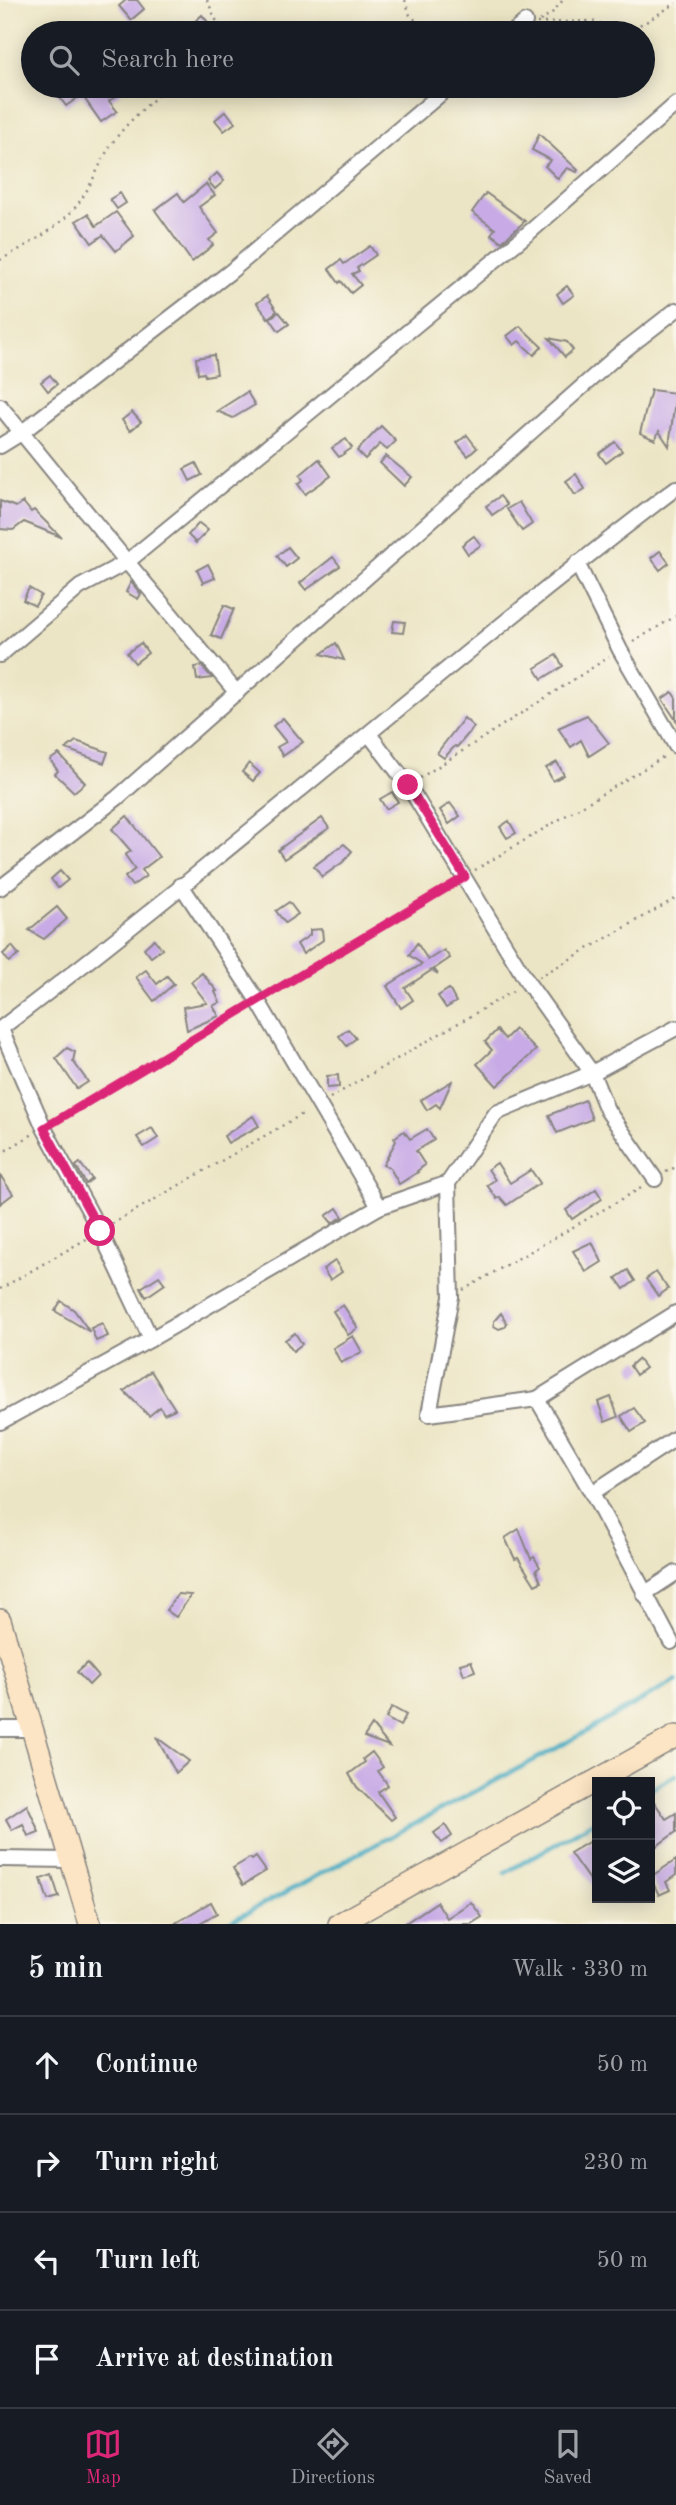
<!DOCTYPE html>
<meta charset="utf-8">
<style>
:root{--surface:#171b24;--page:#242831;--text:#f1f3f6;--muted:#9ea1a6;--line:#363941;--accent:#db2777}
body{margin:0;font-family:"Old Standard TT",serif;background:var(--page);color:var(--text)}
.controls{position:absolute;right:21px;bottom:21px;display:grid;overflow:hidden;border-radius:0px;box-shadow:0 4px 18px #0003}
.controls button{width:63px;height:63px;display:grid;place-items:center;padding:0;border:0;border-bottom:2px solid var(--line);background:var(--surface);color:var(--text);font:35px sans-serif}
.stop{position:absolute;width:21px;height:21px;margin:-16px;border:5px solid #db2777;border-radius:50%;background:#fff}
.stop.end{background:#db2777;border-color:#fff;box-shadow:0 2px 7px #0008}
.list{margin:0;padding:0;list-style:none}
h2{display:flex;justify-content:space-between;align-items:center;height:91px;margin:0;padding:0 28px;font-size:30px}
h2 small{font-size:23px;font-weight:400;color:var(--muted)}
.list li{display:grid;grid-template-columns:46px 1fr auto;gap:21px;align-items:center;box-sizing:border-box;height:98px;padding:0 28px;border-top:2px solid var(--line)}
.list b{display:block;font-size:26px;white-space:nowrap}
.list em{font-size:23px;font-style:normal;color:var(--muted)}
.icon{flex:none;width:38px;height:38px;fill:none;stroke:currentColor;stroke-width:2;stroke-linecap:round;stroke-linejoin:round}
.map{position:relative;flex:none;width:676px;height:1924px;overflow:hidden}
.search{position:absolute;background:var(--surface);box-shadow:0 4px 18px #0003;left:21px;right:21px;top:21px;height:77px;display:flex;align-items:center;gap:18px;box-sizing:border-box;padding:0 24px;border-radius:38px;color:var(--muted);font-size:26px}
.sheet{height:483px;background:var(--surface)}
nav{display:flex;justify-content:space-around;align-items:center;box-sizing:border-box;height:98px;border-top:2px solid var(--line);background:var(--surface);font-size:19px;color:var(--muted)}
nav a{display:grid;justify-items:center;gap:4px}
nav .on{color:var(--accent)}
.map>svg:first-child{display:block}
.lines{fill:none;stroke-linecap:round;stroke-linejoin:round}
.stream{stroke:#42aac2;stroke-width:4.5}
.building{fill:#c8abe6}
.street-casing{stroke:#878480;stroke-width:18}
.secondary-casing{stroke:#878480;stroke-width:24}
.path{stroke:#878480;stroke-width:2.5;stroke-dasharray:2 5;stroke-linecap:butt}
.street{stroke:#fff;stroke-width:14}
.secondary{stroke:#fce5c4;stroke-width:21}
.route{stroke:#db2777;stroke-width:9}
</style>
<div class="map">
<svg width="676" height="1924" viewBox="0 0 676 1924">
<rect width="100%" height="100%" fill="#fbf7ec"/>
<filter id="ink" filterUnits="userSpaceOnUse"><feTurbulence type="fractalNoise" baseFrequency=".0143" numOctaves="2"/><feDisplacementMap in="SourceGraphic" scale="14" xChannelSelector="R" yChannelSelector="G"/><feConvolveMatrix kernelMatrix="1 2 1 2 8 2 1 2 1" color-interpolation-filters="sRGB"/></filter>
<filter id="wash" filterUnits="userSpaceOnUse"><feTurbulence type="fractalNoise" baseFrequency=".00686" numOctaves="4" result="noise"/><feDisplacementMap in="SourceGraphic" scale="28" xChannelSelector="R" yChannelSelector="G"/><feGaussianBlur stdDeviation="1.57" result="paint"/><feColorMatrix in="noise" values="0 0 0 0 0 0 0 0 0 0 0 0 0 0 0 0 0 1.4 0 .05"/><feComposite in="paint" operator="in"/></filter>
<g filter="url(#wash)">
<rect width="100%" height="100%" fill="#ece5c5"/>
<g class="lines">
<g class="stream">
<polyline points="650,1790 676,1775"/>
<polyline points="505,1873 597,1820"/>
<polyline points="226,1924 555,1749 676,1681"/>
</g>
</g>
<g id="blocks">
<g class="building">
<polygon points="126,0 137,0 144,9 131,20 119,6"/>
<polygon points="202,15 211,26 204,33 182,33"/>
<polygon points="51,86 115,86 121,93 109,101 117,111 101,122 82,95 66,106"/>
<polygon points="226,111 235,123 224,131 215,120"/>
<polygon points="539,134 578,170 577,172 567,168 558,179 545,166 551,160 532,150"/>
<polygon points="217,173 224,181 215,189 208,181"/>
<polygon points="206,184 215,195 199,207 218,233 209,240 213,245 192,262 155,210 178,193 184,202"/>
<polygon points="120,193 126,203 117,209 110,199"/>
<polygon points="486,193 525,221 502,242 491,234 495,229 472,212"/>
<polygon points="116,212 134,236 116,251 103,235 92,243 76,221 88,214 96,226"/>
<polygon points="370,246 376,255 357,268 359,271 352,274 361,285 351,293 341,281 339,283 329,269 341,260 344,264"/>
<polygon points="567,286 574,295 563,303 557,294"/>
<polygon points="267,296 277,311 268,318 257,303"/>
<polygon points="279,312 289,324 279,331 270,318"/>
<polygon points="520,326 542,347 534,355 519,341 514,345 507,336"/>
<polygon points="549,338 567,342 573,350 565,357"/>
<polygon points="214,355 217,374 205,376 204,373 198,374 196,358"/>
<polygon points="50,375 57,384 48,391 41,382"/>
<polygon points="651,390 676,393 669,446 659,431 655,440 640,433"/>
<polygon points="247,392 255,405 233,418 217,411"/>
<polygon points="132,412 141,422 130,431 122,420"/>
<polygon points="381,426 396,441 387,450 380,444 365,459 357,451"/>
<polygon points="467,435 477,448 468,456 457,443"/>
<polygon points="346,439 352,448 339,457 332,448"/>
<polygon points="615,442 622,451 606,463 599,454"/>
<polygon points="386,456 412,477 404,486 380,463"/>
<polygon points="319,459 331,476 305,494 298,484 303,480 300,475"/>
<polygon points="196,463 202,475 190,481 184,469"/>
<polygon points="576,474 585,489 575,495 566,481"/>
<polygon points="500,496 507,505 492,515 486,506"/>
<polygon points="0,501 16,507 23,502 31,512 34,510 61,537 24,522 13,530 0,529"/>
<polygon points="519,502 532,524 522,531 507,509"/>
<polygon points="199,523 208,530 196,543 188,535"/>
<polygon points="474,536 481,545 468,554 462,545"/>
<polygon points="288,547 297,558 286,567 277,556"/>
<polygon points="660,551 669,563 660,570 651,558"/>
<polygon points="333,557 340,566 306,590 300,583"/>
<polygon points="208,564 215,578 203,583 197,570"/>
<polygon points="131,582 141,594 138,599 126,592"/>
<polygon points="29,588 41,595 35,606 23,600"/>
<polygon points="224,605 234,609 221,639 211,635"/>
<polygon points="394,621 405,622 403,633 392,632"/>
<polygon points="141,643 148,653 135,663 127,653"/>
<polygon points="336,643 344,660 321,654"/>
<polygon points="556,655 563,666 542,679 535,668"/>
<polygon points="202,666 212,678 197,680 195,667"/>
<polygon points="672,692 676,698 676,720 662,699"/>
<polygon points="587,715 609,743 589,756 581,740 571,747 558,728"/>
<polygon points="283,718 303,742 283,756 277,747 286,742 273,726"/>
<polygon points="464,718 474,727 457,747 455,746 444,758 437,753"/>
<polygon points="76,741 108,752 104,763 66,749"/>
<polygon points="59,754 85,783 74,792 55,774 58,771 50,760"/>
<polygon points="557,762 564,775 553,781 546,768"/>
<polygon points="249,763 260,773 253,781 242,772"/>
<polygon points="392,792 398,802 386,809 380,799"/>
<polygon points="450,803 460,816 449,824 440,810"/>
<polygon points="127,816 159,857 142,870 146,876 132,886 125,877 135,869 125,855 131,851 112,829"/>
<polygon points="322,818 329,828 284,859 278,850"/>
<polygon points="509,821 516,833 507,838 500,827"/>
<polygon points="344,844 352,851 343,862 322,877 314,866"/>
<polygon points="60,871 68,880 58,888 51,879"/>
<polygon points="289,902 298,914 285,923 276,911"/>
<polygon points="57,907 67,919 44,939 29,930"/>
<polygon points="322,929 323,940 303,954 297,944 310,935 310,930"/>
<polygon points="154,939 162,949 151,957 144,948"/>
<polygon points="417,943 428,960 444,950 450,958 434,969 438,974 432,970 405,988 413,1000 401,1008 387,986 422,964 409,955"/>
<polygon points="12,946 19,955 9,962 3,954"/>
<polygon points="146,970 157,984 167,976 174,984 154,1001 136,977"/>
<polygon points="202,973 217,991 215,992 220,1002 213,1006 219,1016 187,1030 183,1007 207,1003 191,982"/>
<polygon points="449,989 456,1002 446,1008 438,996"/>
<polygon points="348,1029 356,1038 347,1046 339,1036"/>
<polygon points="515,1029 536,1050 497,1086 477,1064 492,1050 485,1042 497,1030 505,1039"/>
<polygon points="67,1048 75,1052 73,1061 88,1082 77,1089 56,1058"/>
<polygon points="338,1075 339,1087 327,1088 327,1076"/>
<polygon points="452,1081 440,1108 436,1104 427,1110 421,1100"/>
<polygon points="585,1100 592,1119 557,1133 549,1115"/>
<polygon points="253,1116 259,1126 228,1143 224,1136"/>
<polygon points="152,1128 158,1138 144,1147 137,1137"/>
<polygon points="427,1129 434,1140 416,1151 425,1165 417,1171 418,1172 399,1184 390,1168 383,1165 396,1141 394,1138 404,1131 410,1139"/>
<polygon points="80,1163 92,1179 86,1184 76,1166"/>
<polygon points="497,1163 510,1183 531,1170 540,1183 507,1205 500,1197 497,1199 487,1185 495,1180 488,1169"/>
<polygon points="0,1175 13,1194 0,1204"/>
<polygon points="596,1189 602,1199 572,1219 566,1210"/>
<polygon points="337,1208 343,1217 332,1223 326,1216"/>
<polygon points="592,1242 602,1262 586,1272 573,1251"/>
<polygon points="335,1261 342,1272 330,1280 323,1269"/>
<polygon points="628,1270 635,1281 624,1289 616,1278"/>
<polygon points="656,1272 668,1289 658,1296 646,1279"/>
<polygon points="159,1276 165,1284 146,1297 141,1288"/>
<polygon points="61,1301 74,1310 90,1332 55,1311"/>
<polygon points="343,1305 358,1328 348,1335 333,1311"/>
<polygon points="501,1313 507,1323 505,1327 499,1329 494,1326 494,1321"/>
<polygon points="102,1323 108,1336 96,1341 91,1328"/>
<polygon points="295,1333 302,1344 293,1351 285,1340"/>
<polygon points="353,1336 362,1352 341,1363 333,1348"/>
<polygon points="638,1359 645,1368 636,1375 630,1366"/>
<polygon points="151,1371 175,1409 164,1414 160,1407 149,1416 124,1391"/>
<polygon points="611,1397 618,1417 605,1422 598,1402"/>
<polygon points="634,1408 645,1423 631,1432 621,1416"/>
<polygon points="519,1529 531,1559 534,1557 540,1567 536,1570 541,1582 535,1585 518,1558 515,1559 505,1538"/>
<polygon points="178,1594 191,1595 176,1617 166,1610"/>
<polygon points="471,1661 475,1671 464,1675 460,1664"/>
<polygon points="87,1663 98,1676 89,1685 77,1672"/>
<polygon points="392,1707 406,1715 400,1726 386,1718"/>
<polygon points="372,1725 389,1746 364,1737"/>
<polygon points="156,1737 189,1761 176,1773"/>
<polygon points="372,1752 383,1767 378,1771 388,1785 378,1792 395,1817 391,1820 357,1787 349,1774 365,1762 363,1759"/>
<polygon points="650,1796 666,1819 676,1813 676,1832 650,1851"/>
<polygon points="27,1805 39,1832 28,1836 23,1824 12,1830 6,1819"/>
<polygon points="445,1825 452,1836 442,1843 434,1833"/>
<polygon points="597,1837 597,1891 570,1853"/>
<polygon points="256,1857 266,1871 243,1885 233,1868 250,1858 252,1860"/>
<polygon points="676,1860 676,1875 666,1882 670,1890 659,1895 650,1877"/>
<polygon points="52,1875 59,1897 48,1900 41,1879"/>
<polygon points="211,1902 217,1913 198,1924 174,1924"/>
<polygon points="437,1902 447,1918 471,1902 482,1917 471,1924 404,1924"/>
</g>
</g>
</g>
<g filter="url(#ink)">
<use href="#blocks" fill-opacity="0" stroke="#878480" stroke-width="2"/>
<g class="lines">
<defs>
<g id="street">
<polyline points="512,33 525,22"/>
<polyline points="0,406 127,562 237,693"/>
<polyline points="0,446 21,433 230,272 450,86"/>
<polyline points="577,563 620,650 676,746"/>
<polyline points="0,655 80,587 127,562 532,230 676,104"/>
<polyline points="369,734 408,785 528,983 592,1073 607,1110 655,1179"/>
<polyline points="181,885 258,1001 379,1207"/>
<polyline points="0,888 117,798 618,355 676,310"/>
<path d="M0,1029C230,855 446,662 676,488"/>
<polyline points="1,1029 44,1128 100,1231 151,1339"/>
<polyline points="448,1183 451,1297 429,1414 537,1399 592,1493 671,1642"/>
<polyline points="537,1399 676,1313"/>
<polyline points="0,1422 151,1339 379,1207 448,1183 496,1113 592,1073 676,1028"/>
<polyline points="592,1493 676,1438"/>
<polyline points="644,1594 676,1573"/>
<polyline points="0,1729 32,1729"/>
<polyline points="0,1859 70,1860"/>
</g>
<g id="secondary">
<polyline points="0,1620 90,1924"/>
<polyline points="339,1924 676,1736"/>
</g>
</defs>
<use href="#street" class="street-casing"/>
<use href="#secondary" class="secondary-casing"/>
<g class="path">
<polyline points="207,0 222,33"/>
<polyline points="405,0 410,15 429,33"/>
<polyline points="540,21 553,12 563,0"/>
<polyline points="537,23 591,21 627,30 646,22 676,3"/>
<path d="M0,260C24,247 52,232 71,212C89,193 96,170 109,148C124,124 148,105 168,86"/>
<polyline points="633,642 676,616"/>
<polyline points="420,778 609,657"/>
<polyline points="475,870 667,755"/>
<polyline points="539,977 676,898"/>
<polyline points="271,993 451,885"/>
<polyline points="330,1098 515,990"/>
<polyline points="57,1120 247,1007"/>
<polyline points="0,1154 33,1134"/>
<polyline points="666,1172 676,1167"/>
<polyline points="112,1224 306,1112"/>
<polyline points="0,1289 88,1238"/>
<polyline points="463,1290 643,1187"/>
</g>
<use href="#street" class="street"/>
<use href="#secondary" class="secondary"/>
</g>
</g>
<g class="lines" filter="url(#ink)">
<polyline class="route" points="100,1231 44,1128 465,877 408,785"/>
</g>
</svg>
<div class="controls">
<button><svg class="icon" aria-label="locate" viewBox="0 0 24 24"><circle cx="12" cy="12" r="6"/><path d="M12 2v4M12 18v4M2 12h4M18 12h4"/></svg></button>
<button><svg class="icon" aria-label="layers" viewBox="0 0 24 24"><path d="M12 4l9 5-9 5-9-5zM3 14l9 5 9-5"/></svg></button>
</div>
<div class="stop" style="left:100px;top:1231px"></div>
<div class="stop end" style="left:408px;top:785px"></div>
<div class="search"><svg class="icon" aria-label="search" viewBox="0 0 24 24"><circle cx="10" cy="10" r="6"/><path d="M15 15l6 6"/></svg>Search here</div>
</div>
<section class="sheet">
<h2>5 min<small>Walk · 330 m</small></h2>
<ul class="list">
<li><svg class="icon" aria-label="ahead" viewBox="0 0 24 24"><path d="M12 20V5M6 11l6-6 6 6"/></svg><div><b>Continue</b></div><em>50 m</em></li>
<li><svg class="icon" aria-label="right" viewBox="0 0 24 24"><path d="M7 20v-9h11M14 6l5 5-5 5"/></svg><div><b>Turn right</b></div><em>230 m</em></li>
<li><svg class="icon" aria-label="left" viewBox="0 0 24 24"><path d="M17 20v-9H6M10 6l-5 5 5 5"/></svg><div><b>Turn left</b></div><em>50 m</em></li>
<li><svg class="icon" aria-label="arrive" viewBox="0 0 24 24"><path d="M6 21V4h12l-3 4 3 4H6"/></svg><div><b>Arrive at destination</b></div></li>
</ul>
</section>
<nav>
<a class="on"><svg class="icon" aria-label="map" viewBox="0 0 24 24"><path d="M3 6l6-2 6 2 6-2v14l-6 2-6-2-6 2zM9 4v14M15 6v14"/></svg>Map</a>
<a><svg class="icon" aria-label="directions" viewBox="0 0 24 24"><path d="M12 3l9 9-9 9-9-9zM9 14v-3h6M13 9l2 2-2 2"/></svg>Directions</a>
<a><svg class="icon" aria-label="saved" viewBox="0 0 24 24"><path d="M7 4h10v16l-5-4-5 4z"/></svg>Saved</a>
</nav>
